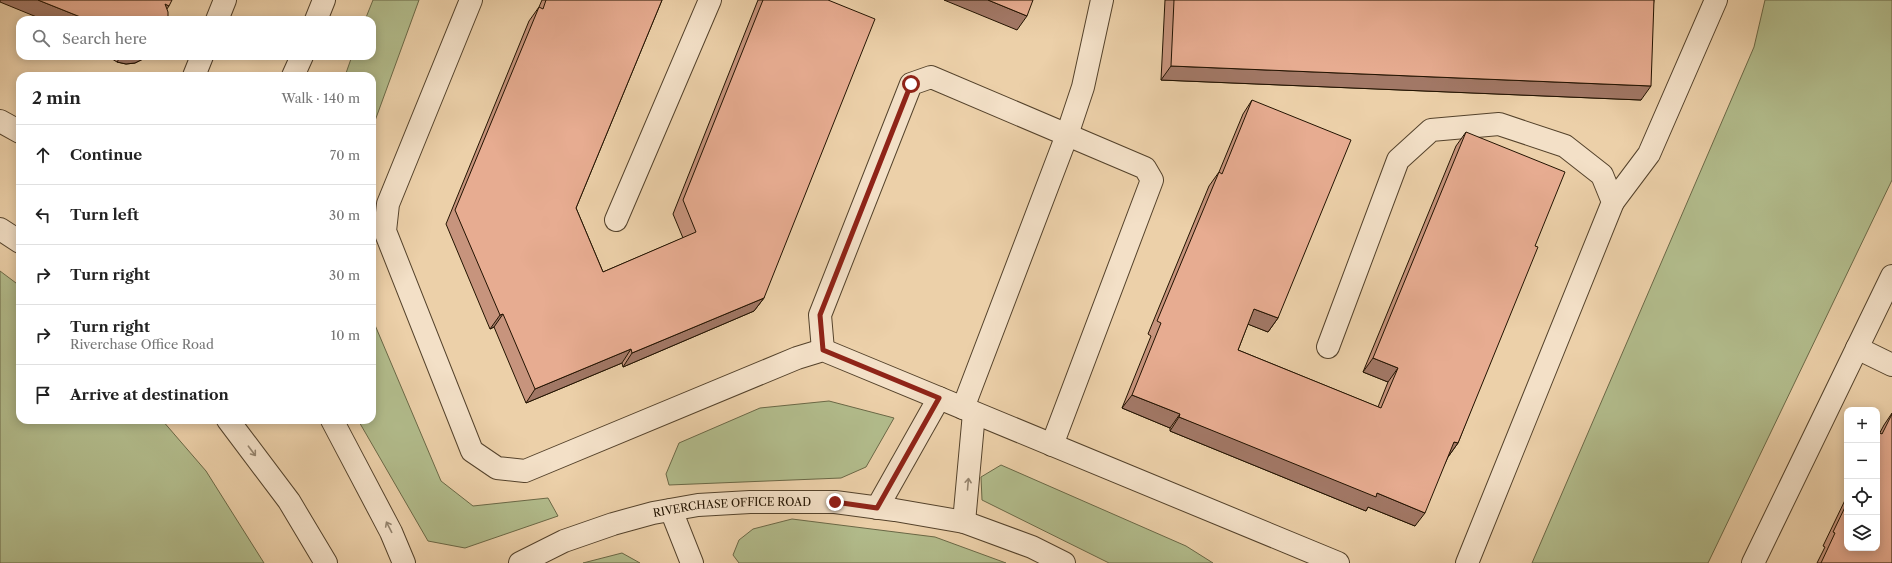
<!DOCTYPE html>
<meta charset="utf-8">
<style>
:root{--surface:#fff;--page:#f2f2f2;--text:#222;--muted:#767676;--line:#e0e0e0}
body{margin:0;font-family:"Libre Caslon Text",serif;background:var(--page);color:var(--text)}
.controls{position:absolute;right:12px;bottom:12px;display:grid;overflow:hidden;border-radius:8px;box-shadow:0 2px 10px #0003}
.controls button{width:36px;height:36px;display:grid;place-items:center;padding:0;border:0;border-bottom:1px solid var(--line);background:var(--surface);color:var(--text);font:20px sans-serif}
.stop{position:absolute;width:12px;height:12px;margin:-9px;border:3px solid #8f2418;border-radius:50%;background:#fff}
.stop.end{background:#8f2418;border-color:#fff;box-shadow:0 1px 4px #0008}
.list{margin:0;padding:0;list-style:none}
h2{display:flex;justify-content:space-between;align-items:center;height:52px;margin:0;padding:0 16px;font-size:17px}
h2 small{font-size:13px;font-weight:400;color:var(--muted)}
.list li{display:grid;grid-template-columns:26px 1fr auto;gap:12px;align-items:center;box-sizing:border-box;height:60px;padding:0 16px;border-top:1px solid var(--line)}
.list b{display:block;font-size:15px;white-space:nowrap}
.list p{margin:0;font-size:13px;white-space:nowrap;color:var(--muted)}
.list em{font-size:13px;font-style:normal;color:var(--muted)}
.icon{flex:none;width:22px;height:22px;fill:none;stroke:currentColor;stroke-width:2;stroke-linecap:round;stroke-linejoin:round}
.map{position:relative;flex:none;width:1892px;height:563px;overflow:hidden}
.search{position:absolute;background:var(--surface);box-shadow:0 2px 10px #0003;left:16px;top:16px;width:360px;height:44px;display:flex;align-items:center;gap:10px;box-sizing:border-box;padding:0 14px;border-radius:12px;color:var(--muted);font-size:15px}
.panel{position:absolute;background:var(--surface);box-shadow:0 2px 10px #0003;left:16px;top:72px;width:360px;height:352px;border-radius:12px}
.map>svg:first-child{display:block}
.green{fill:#b2bc8c;stroke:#6a6846}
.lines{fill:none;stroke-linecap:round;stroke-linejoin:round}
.minor-casing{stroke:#54422b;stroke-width:24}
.minor{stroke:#f3e0c7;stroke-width:22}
.wall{fill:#c7947d;stroke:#221301}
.shaded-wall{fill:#a27866;stroke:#221301}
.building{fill:#e7ac91;stroke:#221301}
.oneway{stroke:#95846e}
.route{stroke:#8f2418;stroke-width:5}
.labels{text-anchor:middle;stroke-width:3;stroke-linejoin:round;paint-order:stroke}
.street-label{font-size:11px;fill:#221301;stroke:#f3e0c7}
</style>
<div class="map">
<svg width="1892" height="563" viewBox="0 0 1892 563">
<rect width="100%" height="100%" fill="#ecd0a9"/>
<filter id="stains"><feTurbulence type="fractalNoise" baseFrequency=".005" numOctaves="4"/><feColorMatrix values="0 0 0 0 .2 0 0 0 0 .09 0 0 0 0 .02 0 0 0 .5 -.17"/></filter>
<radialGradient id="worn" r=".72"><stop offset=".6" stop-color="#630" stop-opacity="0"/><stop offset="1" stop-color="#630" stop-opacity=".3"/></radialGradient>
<g class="green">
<polygon points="373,0 419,0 372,129 372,76 345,76 352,56 372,56 372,20 365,20"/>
<polygon points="1765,0 1892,0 1892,180 1708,563 1532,563 1754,47"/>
<polygon points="0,271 20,286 20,420 162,420 206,471 264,563 0,563"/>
<polygon points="372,318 441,481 473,506 548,498 558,516 465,548 428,541 358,420 372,420"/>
<polygon points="829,401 894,418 866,467 841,478 669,485 666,474 679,443 760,408"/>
<polygon points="1001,465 1186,546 1213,563 1109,563 982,500 981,477"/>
<polygon points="792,519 935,537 1006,563 739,563 733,555 739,540 753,529"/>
<polygon points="622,553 640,563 583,563"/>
</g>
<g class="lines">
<defs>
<g id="minor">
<polyline points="471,0 388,204 385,231 472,451 497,468 525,471 797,358 823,350 1338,563"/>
<polyline points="217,20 225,0"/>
<polyline points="316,20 324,0"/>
<polyline points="194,76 202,56"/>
<polyline points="293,76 302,56"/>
<polyline points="0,121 20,132"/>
<polyline points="1613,202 1649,154 1716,0"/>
<polyline points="616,220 710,0"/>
<polyline points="0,229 20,242"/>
<polyline points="1328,347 1398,160 1431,130 1499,124 1565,146 1602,175 1613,202 1467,563"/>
<polyline points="1857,348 1892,365"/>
<polyline points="823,350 820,315 911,84 931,77 1145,168 1152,180 1052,445"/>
<polyline points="963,408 1067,135 1083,87 1102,0"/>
<polyline points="228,420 289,501 326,563"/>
<polyline points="332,420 391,532 404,563"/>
<polyline points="877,508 939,398"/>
<polyline points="671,510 692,563"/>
<polyline points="964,522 974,413"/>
<path id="s1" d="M520,563L564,541L613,524L653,513L698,505L750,502H835L895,510L964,522L1032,547L1064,563"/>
<polyline points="1753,563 1892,276"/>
</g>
</defs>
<use href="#minor" class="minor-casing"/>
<use href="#minor" class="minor"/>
</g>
<g class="wall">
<polygon points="542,0 662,0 576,208 603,272 683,238 673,214 758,0 828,0 764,298 754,311 623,367 622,363 526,403 494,327 490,329 446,224 529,21 539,7"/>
<polygon points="1165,0 1654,0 1641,100 1161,80"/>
<polygon points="108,56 149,56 135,63 126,64 117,62 109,57"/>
<polygon points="1252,100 1278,318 1268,332 1248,324 1238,350 1378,407 1388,382 1363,372 1456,146 1466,132 1535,246 1458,443 1448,457 1415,526 1368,507 1366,511 1170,431 1170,428 1122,408 1151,336 1148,334 1209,186 1219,172 1243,114"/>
<polygon points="1892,413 1892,563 1817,563 1825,547 1823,546 1847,496 1847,548 1877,548 1877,438 1884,425"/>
</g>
<g class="shaded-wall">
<polygon points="0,0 38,0 88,20 44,20 0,2"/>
<polygon points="944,0 988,0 1027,16 1017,30"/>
<polygon points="165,4 169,6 160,19"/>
<polygon points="121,56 149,56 135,63 126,64 117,62"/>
<polygon points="1171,66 1651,86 1641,100 1161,80"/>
<polygon points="764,298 754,311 623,367 632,353"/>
<polygon points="1254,309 1278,318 1268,332 1245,323"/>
<polygon points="503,314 494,327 490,329 500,315"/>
<polygon points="631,349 622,363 526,403 535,389"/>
<polygon points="1373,358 1398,368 1388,382 1363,372"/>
<polygon points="1132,395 1180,414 1170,428 1122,408"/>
<polygon points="1179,417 1377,493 1425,513 1415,526 1368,507 1366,511 1170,431"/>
<polygon points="1454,442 1458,443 1448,457 1444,456"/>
</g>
<g class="building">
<polygon points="38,0 172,0 169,6 165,4 168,12 168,20 88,20"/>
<polygon points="546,0 662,0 576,208 603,272 696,232 683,200 763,0 828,0 875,19 764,298 632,353 631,349 535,389 503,314 500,315 455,210 539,7 543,9"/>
<polygon points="988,0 1033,0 1027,16"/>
<polygon points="1174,0 1654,0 1651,86 1171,66"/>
<polygon points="1252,100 1351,140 1278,318 1254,309 1238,350 1381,408 1398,368 1373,358 1466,132 1565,172 1535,246 1538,247 1458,443 1454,442 1425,513 1377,493 1376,497 1179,417 1180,414 1132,395 1161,323 1157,321 1219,172 1222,174"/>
<polygon points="1892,414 1892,563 1821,563 1835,533 1833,532 1847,503 1847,548 1877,548 1877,440 1880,433 1882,434"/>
</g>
<defs><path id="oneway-shaft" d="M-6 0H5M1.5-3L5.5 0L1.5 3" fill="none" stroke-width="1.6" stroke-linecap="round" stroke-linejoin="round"/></defs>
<g class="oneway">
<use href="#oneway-shaft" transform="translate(252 451) rotate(53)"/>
<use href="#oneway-shaft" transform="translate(968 484) rotate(-85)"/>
<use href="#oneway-shaft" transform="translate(389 527) rotate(-117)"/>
</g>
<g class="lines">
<polyline class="route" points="835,502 877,508 939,398 823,350 820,315 911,84"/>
</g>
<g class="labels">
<g class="street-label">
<text dy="4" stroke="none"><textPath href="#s1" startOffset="222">RIVERCHASE OFFICE ROAD</textPath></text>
</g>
</g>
<rect width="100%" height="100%" filter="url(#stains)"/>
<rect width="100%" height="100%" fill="url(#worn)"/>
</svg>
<div class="controls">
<button>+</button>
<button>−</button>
<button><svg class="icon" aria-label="locate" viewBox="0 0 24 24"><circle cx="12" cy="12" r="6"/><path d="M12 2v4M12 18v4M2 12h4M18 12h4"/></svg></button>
<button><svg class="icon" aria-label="layers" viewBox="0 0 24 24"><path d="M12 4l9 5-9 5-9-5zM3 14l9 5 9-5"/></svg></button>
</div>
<div class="stop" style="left:911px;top:84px"></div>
<div class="stop end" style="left:835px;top:502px"></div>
<div class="search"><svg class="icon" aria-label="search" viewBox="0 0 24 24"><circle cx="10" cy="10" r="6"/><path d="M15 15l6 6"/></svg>Search here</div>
<section class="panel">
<h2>2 min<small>Walk · 140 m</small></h2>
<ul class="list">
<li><svg class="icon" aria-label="ahead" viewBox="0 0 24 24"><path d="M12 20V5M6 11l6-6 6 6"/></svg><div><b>Continue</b></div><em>70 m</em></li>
<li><svg class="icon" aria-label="left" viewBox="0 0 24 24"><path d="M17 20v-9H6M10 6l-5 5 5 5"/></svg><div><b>Turn left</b></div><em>30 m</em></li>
<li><svg class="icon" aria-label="right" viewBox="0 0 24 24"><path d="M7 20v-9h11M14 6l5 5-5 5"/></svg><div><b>Turn right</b></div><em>30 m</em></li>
<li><svg class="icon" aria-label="right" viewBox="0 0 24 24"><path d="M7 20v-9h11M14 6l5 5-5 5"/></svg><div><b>Turn right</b><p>Riverchase Office Road</p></div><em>10 m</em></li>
<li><svg class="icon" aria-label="arrive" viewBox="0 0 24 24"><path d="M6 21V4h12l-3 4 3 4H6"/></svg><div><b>Arrive at destination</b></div></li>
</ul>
</section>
</div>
